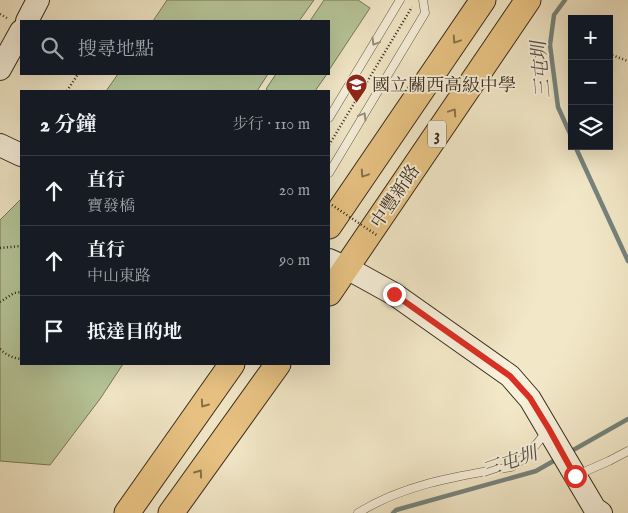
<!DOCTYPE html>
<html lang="zh-TW">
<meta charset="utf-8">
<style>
:root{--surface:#171b24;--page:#242831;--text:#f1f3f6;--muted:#9ea1a6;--line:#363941}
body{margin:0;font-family:"IM FELL English","Noto Serif TC",serif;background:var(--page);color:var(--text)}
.controls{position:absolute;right:15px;top:15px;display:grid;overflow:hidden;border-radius:0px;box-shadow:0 5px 20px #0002}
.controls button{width:45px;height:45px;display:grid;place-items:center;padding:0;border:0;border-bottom:1px solid var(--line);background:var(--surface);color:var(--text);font:25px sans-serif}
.stop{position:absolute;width:15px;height:15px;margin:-11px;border:4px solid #d93025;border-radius:50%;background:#fff}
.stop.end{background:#d93025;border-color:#fff;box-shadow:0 1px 5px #0008}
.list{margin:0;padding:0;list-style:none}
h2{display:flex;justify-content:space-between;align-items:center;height:65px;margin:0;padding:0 20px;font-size:21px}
h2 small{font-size:16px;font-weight:400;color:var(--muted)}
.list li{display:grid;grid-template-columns:32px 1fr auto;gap:15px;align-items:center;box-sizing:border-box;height:70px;padding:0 20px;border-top:1px solid var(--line)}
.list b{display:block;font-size:19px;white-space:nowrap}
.list p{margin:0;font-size:16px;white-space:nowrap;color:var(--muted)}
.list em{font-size:16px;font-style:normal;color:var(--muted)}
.icon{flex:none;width:28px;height:28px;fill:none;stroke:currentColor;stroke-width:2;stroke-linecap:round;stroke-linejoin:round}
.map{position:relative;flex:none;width:628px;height:513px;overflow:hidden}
.search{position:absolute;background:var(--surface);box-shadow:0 5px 20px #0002;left:20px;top:20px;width:310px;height:55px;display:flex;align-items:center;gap:12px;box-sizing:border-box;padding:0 18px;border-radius:0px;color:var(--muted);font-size:19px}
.panel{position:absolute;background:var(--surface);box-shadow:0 5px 20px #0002;left:20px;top:90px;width:310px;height:275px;border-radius:0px}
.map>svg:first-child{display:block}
.green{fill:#b7c699;stroke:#78795a}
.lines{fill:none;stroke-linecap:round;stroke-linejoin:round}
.stream{stroke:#76847e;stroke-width:4.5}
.lane-casing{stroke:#665b47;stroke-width:9}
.secondary-casing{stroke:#382c1c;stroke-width:24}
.primary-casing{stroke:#382c1c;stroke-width:27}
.path{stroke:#382c1c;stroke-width:2.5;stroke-dasharray:1 2.5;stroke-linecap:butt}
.lane{stroke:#f7f0db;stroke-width:8}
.secondary{stroke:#f7f0db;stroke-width:22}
.primary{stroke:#e9c484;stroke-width:25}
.path-bridge{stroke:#382c1c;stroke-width:2.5;stroke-dasharray:1 2.5;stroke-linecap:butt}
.oneway{stroke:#88704b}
.oneway2{stroke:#988e7c}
.route{stroke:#d93025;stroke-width:6}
.labels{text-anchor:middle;stroke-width:4;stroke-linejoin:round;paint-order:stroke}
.shield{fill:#f7f0db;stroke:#716755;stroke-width:1}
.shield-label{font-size:16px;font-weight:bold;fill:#382c1c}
.poi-label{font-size:18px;fill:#382c1c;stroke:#f7f0db;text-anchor:start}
.street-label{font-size:18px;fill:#382c1c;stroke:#f7f0db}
.water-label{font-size:19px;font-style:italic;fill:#525045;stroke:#f7f0db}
</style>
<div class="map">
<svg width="628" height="513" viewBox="0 0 628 513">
<rect width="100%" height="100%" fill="#f2e8c8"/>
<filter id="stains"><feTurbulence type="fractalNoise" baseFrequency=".004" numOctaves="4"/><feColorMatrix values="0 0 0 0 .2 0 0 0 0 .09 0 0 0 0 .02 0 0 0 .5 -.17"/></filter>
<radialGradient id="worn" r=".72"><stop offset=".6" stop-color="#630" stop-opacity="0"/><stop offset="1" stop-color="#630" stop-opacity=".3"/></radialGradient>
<g class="green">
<polygon points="167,0 314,0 299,21 153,21"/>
<polygon points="324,0 358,0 370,8 329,70 329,21 310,21"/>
<polygon points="118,74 268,74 257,91 106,91"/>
<polygon points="276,74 327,74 315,91 269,91 266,89"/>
<polygon points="21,199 21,364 123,364 100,399 50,465 0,461 0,220"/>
</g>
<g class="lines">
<g class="stream">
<polyline points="565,0 554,15 550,45 558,107 572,138"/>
<polyline points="575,146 628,261"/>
<polyline points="568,453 628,419"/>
<polyline points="393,513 396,510 536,471 557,459"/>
</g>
<defs>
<g id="lane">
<polyline points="329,118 400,0"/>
<polyline points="329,173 425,13 423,0"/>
<polyline points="577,475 609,461 628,451"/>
<path d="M358,513C404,484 458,476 511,467C526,459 535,446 546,432"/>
</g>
<g id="secondary">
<polyline points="27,21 38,0"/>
<polyline points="0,69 21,31"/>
<polyline points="0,145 21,155"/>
<polyline points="329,260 347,268 394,294 510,376 530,399 595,509 601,513"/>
</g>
<g id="primary">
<polyline points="329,226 483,0"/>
<polyline points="329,293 528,0"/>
<polyline points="127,513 232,364"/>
<polyline points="171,513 278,364"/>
</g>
</defs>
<use href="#lane" class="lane-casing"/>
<use href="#secondary" class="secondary-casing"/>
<use href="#primary" class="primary-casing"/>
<g class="path">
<polyline points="0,14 7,18"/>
<polyline points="609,54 628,61"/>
<polyline points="67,91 78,74"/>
<polyline points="329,145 412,7"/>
<polyline points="0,248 21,246"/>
<polyline points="0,302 14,293 21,292"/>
<path d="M0,349C6,355 13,358 21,359"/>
</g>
<use href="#lane" class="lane"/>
<use href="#secondary" class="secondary"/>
<use href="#primary" class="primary"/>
<polyline class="path-bridge" points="329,203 378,236"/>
</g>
<defs><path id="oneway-chevron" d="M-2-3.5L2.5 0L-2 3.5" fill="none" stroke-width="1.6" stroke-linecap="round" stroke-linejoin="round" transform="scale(1.25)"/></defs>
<g class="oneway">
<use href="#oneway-chevron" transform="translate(456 40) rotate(124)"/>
<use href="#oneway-chevron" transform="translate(453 112) rotate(-56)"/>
<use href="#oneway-chevron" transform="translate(364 174) rotate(124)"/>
<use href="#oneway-chevron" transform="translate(204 404) rotate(125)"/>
<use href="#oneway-chevron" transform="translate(199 473) rotate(-54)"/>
</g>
<g class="oneway2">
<use href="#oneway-chevron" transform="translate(375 42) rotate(121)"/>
<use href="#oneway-chevron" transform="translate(363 116) rotate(-59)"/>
</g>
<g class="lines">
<polyline class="route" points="394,294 510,376 530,398 549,429 575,476"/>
</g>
<defs>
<symbol id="school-pin" viewBox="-11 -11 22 30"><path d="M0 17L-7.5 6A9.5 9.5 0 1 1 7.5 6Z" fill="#8f2418" stroke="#f7f0db"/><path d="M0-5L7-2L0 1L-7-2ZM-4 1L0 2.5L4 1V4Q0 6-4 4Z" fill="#fff"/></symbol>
</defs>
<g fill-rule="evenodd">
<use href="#school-pin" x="344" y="72" width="25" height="34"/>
</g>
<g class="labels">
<rect class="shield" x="428" y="120.5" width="18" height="27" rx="4"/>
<g class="shield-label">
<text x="437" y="140">3</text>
</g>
<g class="poi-label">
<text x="372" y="91">國立關西高級中學</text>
</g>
<g class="street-label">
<text transform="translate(395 196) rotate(-56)" y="6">中豐新路</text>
</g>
<g class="water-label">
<text transform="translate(540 70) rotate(-95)" y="7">三屯圳</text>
<text transform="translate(509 461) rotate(-19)" y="7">三屯圳</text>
</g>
</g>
<rect width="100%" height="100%" filter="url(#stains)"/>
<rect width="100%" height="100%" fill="url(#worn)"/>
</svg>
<div class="controls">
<button>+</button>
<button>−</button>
<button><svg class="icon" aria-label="layers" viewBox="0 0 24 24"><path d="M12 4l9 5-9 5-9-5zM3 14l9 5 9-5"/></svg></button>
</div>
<div class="stop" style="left:575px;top:476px"></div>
<div class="stop end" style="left:394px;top:294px"></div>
<div class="search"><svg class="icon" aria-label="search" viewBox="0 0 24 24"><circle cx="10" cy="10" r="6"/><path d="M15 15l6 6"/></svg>搜尋地點</div>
<section class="panel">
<h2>2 分鐘<small>步行 · 110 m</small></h2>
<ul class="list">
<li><svg class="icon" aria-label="ahead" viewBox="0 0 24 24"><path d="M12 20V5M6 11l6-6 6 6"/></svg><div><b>直行</b><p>寶發橋</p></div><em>20 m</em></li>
<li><svg class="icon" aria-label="ahead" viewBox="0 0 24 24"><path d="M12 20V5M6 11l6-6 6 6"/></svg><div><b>直行</b><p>中山東路</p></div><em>90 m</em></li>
<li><svg class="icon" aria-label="arrive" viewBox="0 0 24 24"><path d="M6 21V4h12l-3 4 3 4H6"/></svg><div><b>抵達目的地</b></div></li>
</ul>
</section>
</div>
